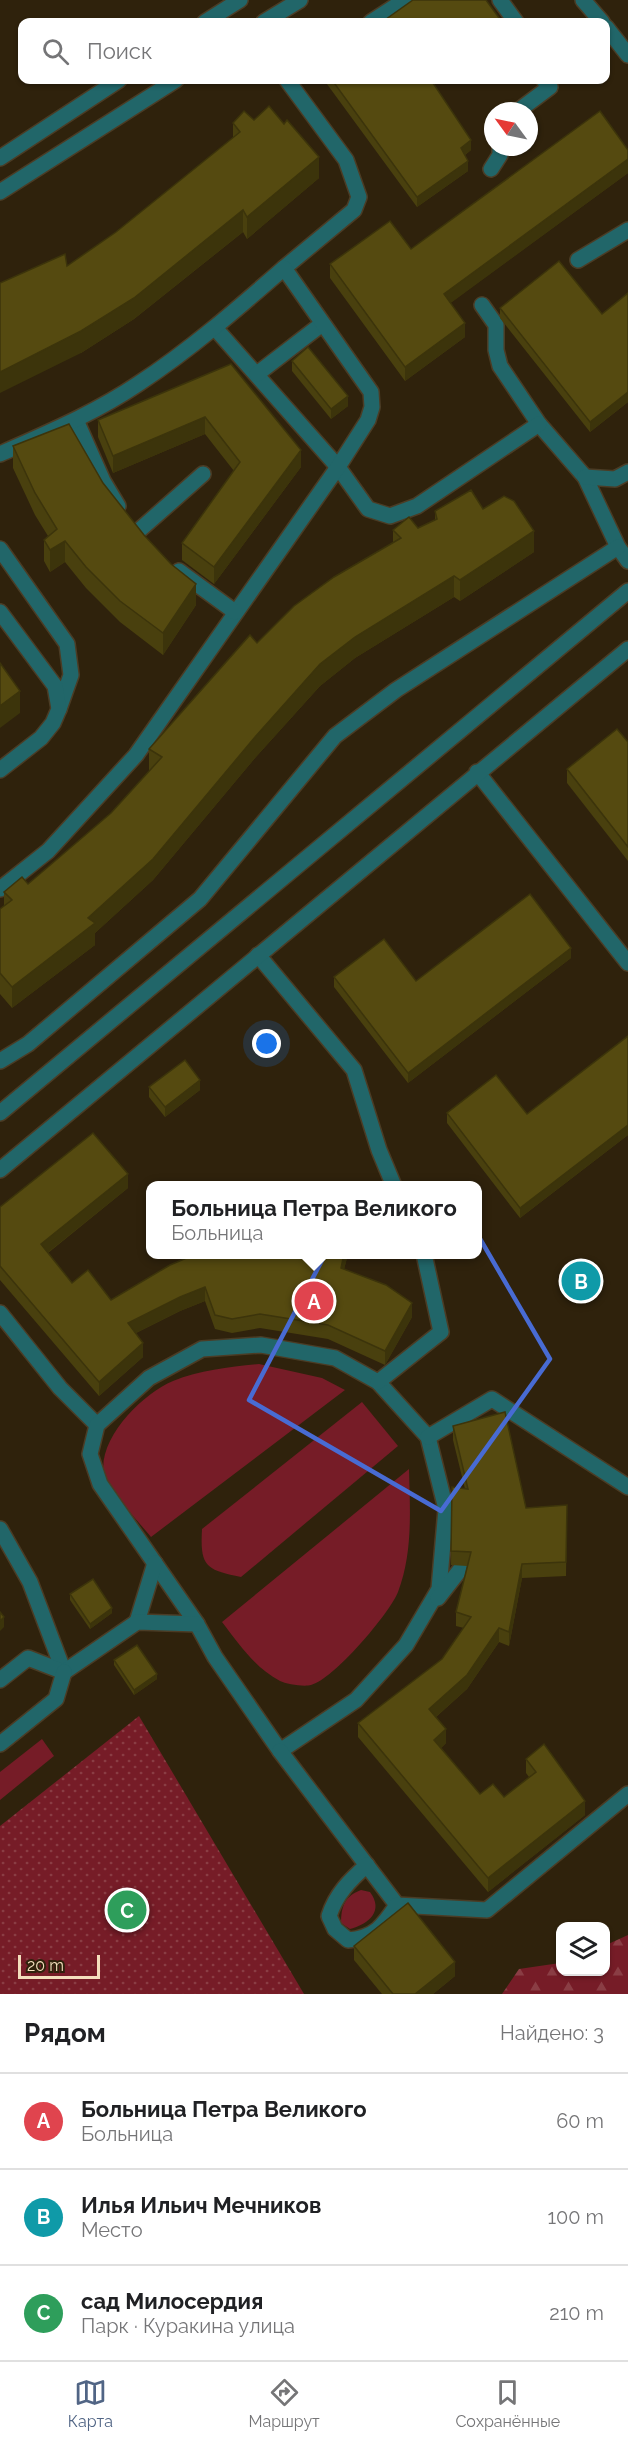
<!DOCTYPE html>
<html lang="ru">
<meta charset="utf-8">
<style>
:root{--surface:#fff;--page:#f6f6f6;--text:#202124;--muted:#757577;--line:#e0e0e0;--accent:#516585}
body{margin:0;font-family:Raleway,sans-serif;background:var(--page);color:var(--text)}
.controls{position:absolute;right:18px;bottom:18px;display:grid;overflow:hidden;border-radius:12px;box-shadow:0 2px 4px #0004}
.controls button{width:54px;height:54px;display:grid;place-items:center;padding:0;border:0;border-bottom:2px solid var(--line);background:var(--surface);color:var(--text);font:30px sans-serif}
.compass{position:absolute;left:484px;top:102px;width:54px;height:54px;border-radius:50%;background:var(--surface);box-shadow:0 2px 4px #0004;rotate:303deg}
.scale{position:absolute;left:18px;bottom:15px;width:82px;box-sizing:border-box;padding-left:6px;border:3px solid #f4debd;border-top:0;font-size:16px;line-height:21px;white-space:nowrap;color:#f4debd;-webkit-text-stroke:4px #2f220c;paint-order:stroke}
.you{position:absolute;left:267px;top:1044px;width:21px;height:21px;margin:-15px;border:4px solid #fff;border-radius:50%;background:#1a73e8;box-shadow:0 0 0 9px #1a73e833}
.badge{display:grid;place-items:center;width:39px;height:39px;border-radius:50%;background:var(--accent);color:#fff;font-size:20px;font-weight:700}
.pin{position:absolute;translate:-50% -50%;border:3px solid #fff;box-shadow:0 2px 6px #0006}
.popup{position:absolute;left:146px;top:1181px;width:336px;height:78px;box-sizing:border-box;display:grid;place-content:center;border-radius:12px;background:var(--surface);filter:drop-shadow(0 2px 4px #0005);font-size:20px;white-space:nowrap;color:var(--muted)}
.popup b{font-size:22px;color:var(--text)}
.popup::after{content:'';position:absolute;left:50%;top:100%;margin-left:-12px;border:12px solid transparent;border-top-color:var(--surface)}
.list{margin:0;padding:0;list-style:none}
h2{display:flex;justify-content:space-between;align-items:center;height:78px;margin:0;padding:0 24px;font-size:26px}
h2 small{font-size:20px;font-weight:400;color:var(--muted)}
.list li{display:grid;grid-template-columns:39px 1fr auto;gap:18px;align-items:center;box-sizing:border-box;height:96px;padding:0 24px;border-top:2px solid var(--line)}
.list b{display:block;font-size:22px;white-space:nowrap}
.list p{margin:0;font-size:20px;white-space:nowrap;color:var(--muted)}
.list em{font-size:20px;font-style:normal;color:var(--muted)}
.icon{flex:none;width:33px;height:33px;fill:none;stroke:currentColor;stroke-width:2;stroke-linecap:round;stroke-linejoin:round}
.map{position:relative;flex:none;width:628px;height:1994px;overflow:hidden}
.search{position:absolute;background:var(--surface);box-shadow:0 2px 4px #0004;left:18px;right:18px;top:18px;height:66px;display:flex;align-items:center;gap:15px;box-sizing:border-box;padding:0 21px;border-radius:12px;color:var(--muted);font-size:22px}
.sheet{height:366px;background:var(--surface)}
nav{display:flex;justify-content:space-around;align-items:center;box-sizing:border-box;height:84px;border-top:2px solid var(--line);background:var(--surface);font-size:16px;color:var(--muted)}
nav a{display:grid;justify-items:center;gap:3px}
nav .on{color:var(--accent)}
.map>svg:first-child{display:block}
.green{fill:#761c27}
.forest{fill:url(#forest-firs)}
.park{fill:url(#park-dots)}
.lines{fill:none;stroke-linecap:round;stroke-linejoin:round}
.minor-casing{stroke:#4b3c25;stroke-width:18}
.minor{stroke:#216669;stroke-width:15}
.wall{fill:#49400e}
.shaded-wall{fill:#3c340b}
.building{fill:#554a10;stroke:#3c340b;stroke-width:1.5}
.marked{fill:none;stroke:#486bd3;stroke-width:4.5;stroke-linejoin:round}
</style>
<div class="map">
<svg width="628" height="1994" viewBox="0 0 628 1994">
<defs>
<pattern id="forest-firs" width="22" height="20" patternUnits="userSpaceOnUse" patternTransform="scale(1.5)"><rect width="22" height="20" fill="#761c27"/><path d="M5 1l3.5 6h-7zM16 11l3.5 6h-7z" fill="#8a3d44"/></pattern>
<pattern id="park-dots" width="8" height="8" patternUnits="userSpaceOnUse" patternTransform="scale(1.5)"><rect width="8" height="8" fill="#761c27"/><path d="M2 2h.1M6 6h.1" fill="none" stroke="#8a3d44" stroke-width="1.8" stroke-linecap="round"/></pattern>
</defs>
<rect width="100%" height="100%" fill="#2f220c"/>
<g class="green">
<path d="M259,1364L322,1378L345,1390L151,1537C142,1526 106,1486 104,1475C97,1439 142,1394 173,1381C200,1370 231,1367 259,1364Z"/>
<path d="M362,1402L398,1446L241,1577C205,1570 200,1566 202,1529Z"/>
<path d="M409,1469C410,1510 413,1553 398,1592C390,1613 333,1680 311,1685C304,1687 286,1684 280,1681C255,1668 239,1644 222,1622Z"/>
<polygon points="42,1739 54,1756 0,1800 0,1772"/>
<path d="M361,1890L370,1892C384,1911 369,1924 350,1929L341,1923C341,1906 345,1896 361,1890Z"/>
</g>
<polygon class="forest" points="628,1935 628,1994 502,1994 519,1969 560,1963 560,1972 606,1972 606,1945"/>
<polygon class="park" points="139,1716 304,1994 0,1994 0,1826"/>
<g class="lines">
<defs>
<g id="minor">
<polyline points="500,0 516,22"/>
<polyline points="583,0 602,22"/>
<polyline points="205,22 240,0"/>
<polyline points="264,22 300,0"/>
<polyline points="371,22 405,0"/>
<polyline points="606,27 628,55"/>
<polyline points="518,111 550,87 544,80"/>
<polyline points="0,158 119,80"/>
<polyline points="491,169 500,155 500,147"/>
<polyline points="0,192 176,80"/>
<polyline points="578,260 628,230"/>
<polyline points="284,268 354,210 359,197 346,160 287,80"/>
<polyline points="482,305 496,325 496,350 500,366 539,424 585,477 618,547 628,561"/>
<polyline points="215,328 338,467 368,509 390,516 417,506 539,424"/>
<polyline points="257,374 322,324"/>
<polyline points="76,420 103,481 118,506"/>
<path d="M0,454C47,433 95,413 138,384C190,350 237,309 284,268L371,392L372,407L368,420L338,467L136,755L48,851L0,889"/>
<polyline points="585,477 615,479 628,472"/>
<polyline points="135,534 203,474"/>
<polyline points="0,549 67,644 71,675 59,709"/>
<polyline points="179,571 235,612"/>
<polyline points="0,612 55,686 59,709 53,723 41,738 0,770"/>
<polyline points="477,772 628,963"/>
<polyline points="258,955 354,1070 379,1150 394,1186"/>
<polyline points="0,1061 28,1044 200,899 335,736 396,690 618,547"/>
<polyline points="0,1113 628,591"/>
<polyline points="0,1170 628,649"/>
<polyline points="0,1313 60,1388 97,1425"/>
<polygon points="261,1345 335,1358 378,1382 428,1437 446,1509 439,1589 406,1645 356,1700 280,1751 215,1657 197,1624 100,1484 90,1454 97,1425 149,1378 202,1349"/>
<polyline points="378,1382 441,1332 424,1254"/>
<polyline points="428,1437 492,1399 628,1487"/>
<polyline points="0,1529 30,1582 64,1672"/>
<polyline points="438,1598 463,1566"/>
<polyline points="137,1622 155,1563"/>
<polyline points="64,1672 137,1622 197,1624"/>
<polyline points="0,1680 28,1658 64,1672"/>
<polyline points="0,1744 56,1699 64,1672"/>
<polyline points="280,1751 397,1905 487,1910 628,1794"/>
<path d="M367,1865C350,1880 336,1894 329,1916L335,1929L348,1940C375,1938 383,1926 397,1905"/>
</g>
</defs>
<use href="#minor" class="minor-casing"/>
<use href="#minor" class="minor"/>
</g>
<g class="wall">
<polygon points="324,80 437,80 433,82 471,150 465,155 468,171 417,207"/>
<polygon points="233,123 319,178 247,239 243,232 134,319 81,353 67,266 116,232 233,138"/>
<polygon points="628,150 628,173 450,303 465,337 405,381 330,278 330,264 411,249"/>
<polygon points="628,293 628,402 590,432 500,318 500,308 602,314"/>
<polygon points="292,361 348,406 331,419 292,371"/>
<polygon points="231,364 301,467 214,584 182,560 182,543 234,471 205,434 113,473 98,437 98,420"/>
<polygon points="13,446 103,483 196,605 163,655 120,622 86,588 65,562 50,572 44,561 44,540 48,536 35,515 13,468"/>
<polygon points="483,509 534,552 460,601 454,597 355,658 320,686 255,758 153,880 95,933 95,945 12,1008 0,994 0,909 4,906 4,892 28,884 111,813 149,771 149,749 257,643 393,543 393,530 418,528 435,520 435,511"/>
<polygon points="628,742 628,861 567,783 567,769"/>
<polygon points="571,958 408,1083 334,987 334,977 416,981"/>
<polygon points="628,1036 628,1135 520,1218 447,1123 447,1113 527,1114"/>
<polygon points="149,1087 200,1090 165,1117 149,1097"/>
<polygon points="128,1188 48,1253 72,1283 111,1300 235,1255 290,1256 348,1254 344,1269 412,1317 385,1365 328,1339 260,1328 232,1333 215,1329 205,1301 180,1311 136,1333 143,1357 99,1396 0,1280 0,1207"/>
<polygon points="453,1426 526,1508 567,1505 566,1576 522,1578 509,1646 499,1642 467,1689 436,1717 446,1743 441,1748 480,1794 504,1797 529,1777 526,1773 526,1759 585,1815 488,1892 358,1737 358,1723 442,1659 464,1628 456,1626 456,1612 467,1566 451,1565 452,1487 465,1489 453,1440"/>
<polygon points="70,1594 112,1613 90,1629 70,1600"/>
<polygon points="114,1660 157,1679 134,1695 114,1665"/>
<polygon points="354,1946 455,1976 433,1994 382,1994 354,1960"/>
</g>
<g class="shaded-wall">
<polygon points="471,140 471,150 461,158 461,148"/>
<polygon points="319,157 319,178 247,239 247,217"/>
<polygon points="628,159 628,173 444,308 444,294"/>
<polygon points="468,161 468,171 417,207 417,197"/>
<polygon points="243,210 243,232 134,319 81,353 0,393 0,372"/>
<polygon points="465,323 465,337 405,381 405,367"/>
<polygon points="628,392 628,402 590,432 590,422"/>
<polygon points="348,396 348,406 331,419 331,409"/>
<polygon points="205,417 205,434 113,473 113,456"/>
<polygon points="301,450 301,467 214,584 214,567"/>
<polygon points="534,531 534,552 460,601 460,580"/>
<polygon points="65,541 65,562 50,572 50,550"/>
<polygon points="454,576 454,597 355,658 320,686 255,758 153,880 95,933 95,945 12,1008 12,987 88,918 255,737 320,664 355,637"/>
<polygon points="196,584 196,605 163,655 163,633"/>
<polygon points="20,691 20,713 0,728 0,706"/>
<polygon points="571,948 571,958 408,1083 408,1073"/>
<polygon points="200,1080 200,1090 165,1117 165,1107"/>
<polygon points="628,1125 628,1135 520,1218 520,1208"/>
<polygon points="128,1174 128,1188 41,1258 41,1244"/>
<polygon points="344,1254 348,1254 341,1282 341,1268"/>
<polygon points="205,1287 205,1301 180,1311 128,1337 128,1323 180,1297"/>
<polygon points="412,1303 412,1317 385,1365 385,1351"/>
<polygon points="143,1343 143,1357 99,1396 99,1382"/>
<polygon points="522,1564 522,1578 509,1646 509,1632"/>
<polygon points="112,1608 112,1613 90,1629 90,1624"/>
<polygon points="4,1617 4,1627 0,1631 0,1621"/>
<polygon points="499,1628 499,1642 467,1689 429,1723 429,1709"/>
<polygon points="157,1674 157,1679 134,1695 134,1690"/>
<polygon points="446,1729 446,1743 434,1754 434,1740"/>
<polygon points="585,1801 585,1815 488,1892 488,1878"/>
<polygon points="455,1962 455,1976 433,1994 415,1994"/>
</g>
<g class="building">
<polygon points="413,0 486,0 502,22 382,22"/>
<polygon points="332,80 431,80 471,140 461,148 468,161 417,197"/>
<polygon points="269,106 284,124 287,120 319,157 247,217 243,210 134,298 81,331 0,372 0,283 65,254 67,266 116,232 240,132 233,123 244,111 254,120"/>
<polygon points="600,111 628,150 628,159 444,294 465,323 405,367 330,264 390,221 411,249"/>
<polygon points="559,261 602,314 628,293 628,392 590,422 500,308"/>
<polygon points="308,347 348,396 331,409 292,361"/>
<polygon points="231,364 301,450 214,567 182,543 240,462 205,417 113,456 98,420"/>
<polygon points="69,424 103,483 144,535 171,564 196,584 163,633 120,601 86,567 65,541 50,550 44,540 57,529 35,493 13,446"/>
<polygon points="471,490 483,509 504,496 514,501 534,531 460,580 454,576 355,637 320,664 255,737 153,859 88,918 95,923 12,987 0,973 0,909 12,900 4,892 22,877 28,884 111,813 162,757 149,749 250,635 257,643 294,606 334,577 401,538 393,530 409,517 418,528 437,519 435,511"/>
<polygon points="0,663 20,691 0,706"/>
<polygon points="617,729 628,742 628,847 567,769"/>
<polygon points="530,894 571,948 408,1073 334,977 384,939 416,981"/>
<polygon points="628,1036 628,1125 520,1208 447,1113 496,1075 527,1114"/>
<polygon points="185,1060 200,1080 165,1107 149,1087"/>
<polygon points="93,1133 128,1174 41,1244 72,1283 88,1270 111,1300 170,1265 196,1254 290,1256 291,1254 344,1254 341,1268 386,1285 412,1303 385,1351 328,1325 260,1314 232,1319 215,1315 205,1287 180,1297 128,1323 143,1343 99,1382 0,1266 0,1207"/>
<polygon points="505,1412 526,1508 567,1505 566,1562 522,1564 509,1632 499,1628 467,1675 429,1709 446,1729 434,1740 480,1794 493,1784 504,1797 536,1772 526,1759 544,1744 585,1801 488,1878 358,1723 442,1659 471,1617 456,1612 471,1552 451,1551 452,1487 468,1489 453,1426"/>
<polygon points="93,1579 112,1608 90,1624 70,1594"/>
<polygon points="0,1612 4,1617 0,1621"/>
<polygon points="137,1645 157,1674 134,1690 114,1660"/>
<polygon points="408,1903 455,1962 415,1994 393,1994 354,1946"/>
</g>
<path class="marked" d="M465,1213L550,1359L441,1511L249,1400L341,1224Z"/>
</svg>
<div class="controls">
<button><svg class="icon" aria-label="layers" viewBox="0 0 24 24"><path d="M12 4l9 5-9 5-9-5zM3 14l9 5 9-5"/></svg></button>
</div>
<svg class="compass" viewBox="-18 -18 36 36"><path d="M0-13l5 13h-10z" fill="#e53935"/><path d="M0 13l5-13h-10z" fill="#757577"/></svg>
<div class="scale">20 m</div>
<div class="you"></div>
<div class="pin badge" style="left:314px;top:1301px;background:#e0444e">A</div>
<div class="popup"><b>Больница Петра Великого</b>Больница</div>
<div class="pin badge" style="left:581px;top:1281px;background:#0f9aa8">B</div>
<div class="pin badge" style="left:127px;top:1910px;background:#2e9e5b">C</div>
<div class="search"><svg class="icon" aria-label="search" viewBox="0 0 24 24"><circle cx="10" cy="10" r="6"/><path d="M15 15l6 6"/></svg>Поиск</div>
</div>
<section class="sheet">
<h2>Рядом<small>Найдено: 3</small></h2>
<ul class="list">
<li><span class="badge" style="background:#e0444e">A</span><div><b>Больница Петра Великого</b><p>Больница</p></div><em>60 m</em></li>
<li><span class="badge" style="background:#0f9aa8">B</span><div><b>Илья Ильич Мечников</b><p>Место</p></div><em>100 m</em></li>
<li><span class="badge" style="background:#2e9e5b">C</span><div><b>сад Милосердия</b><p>Парк · Куракина улица</p></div><em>210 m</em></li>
</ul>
</section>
<nav>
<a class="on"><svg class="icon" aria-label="map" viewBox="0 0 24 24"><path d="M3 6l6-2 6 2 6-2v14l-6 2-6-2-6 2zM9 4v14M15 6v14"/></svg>Карта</a>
<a><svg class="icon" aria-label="directions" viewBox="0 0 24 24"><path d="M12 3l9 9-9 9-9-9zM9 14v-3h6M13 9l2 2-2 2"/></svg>Маршрут</a>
<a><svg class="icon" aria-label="saved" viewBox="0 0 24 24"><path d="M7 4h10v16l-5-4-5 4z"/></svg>Сохранённые</a>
</nav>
